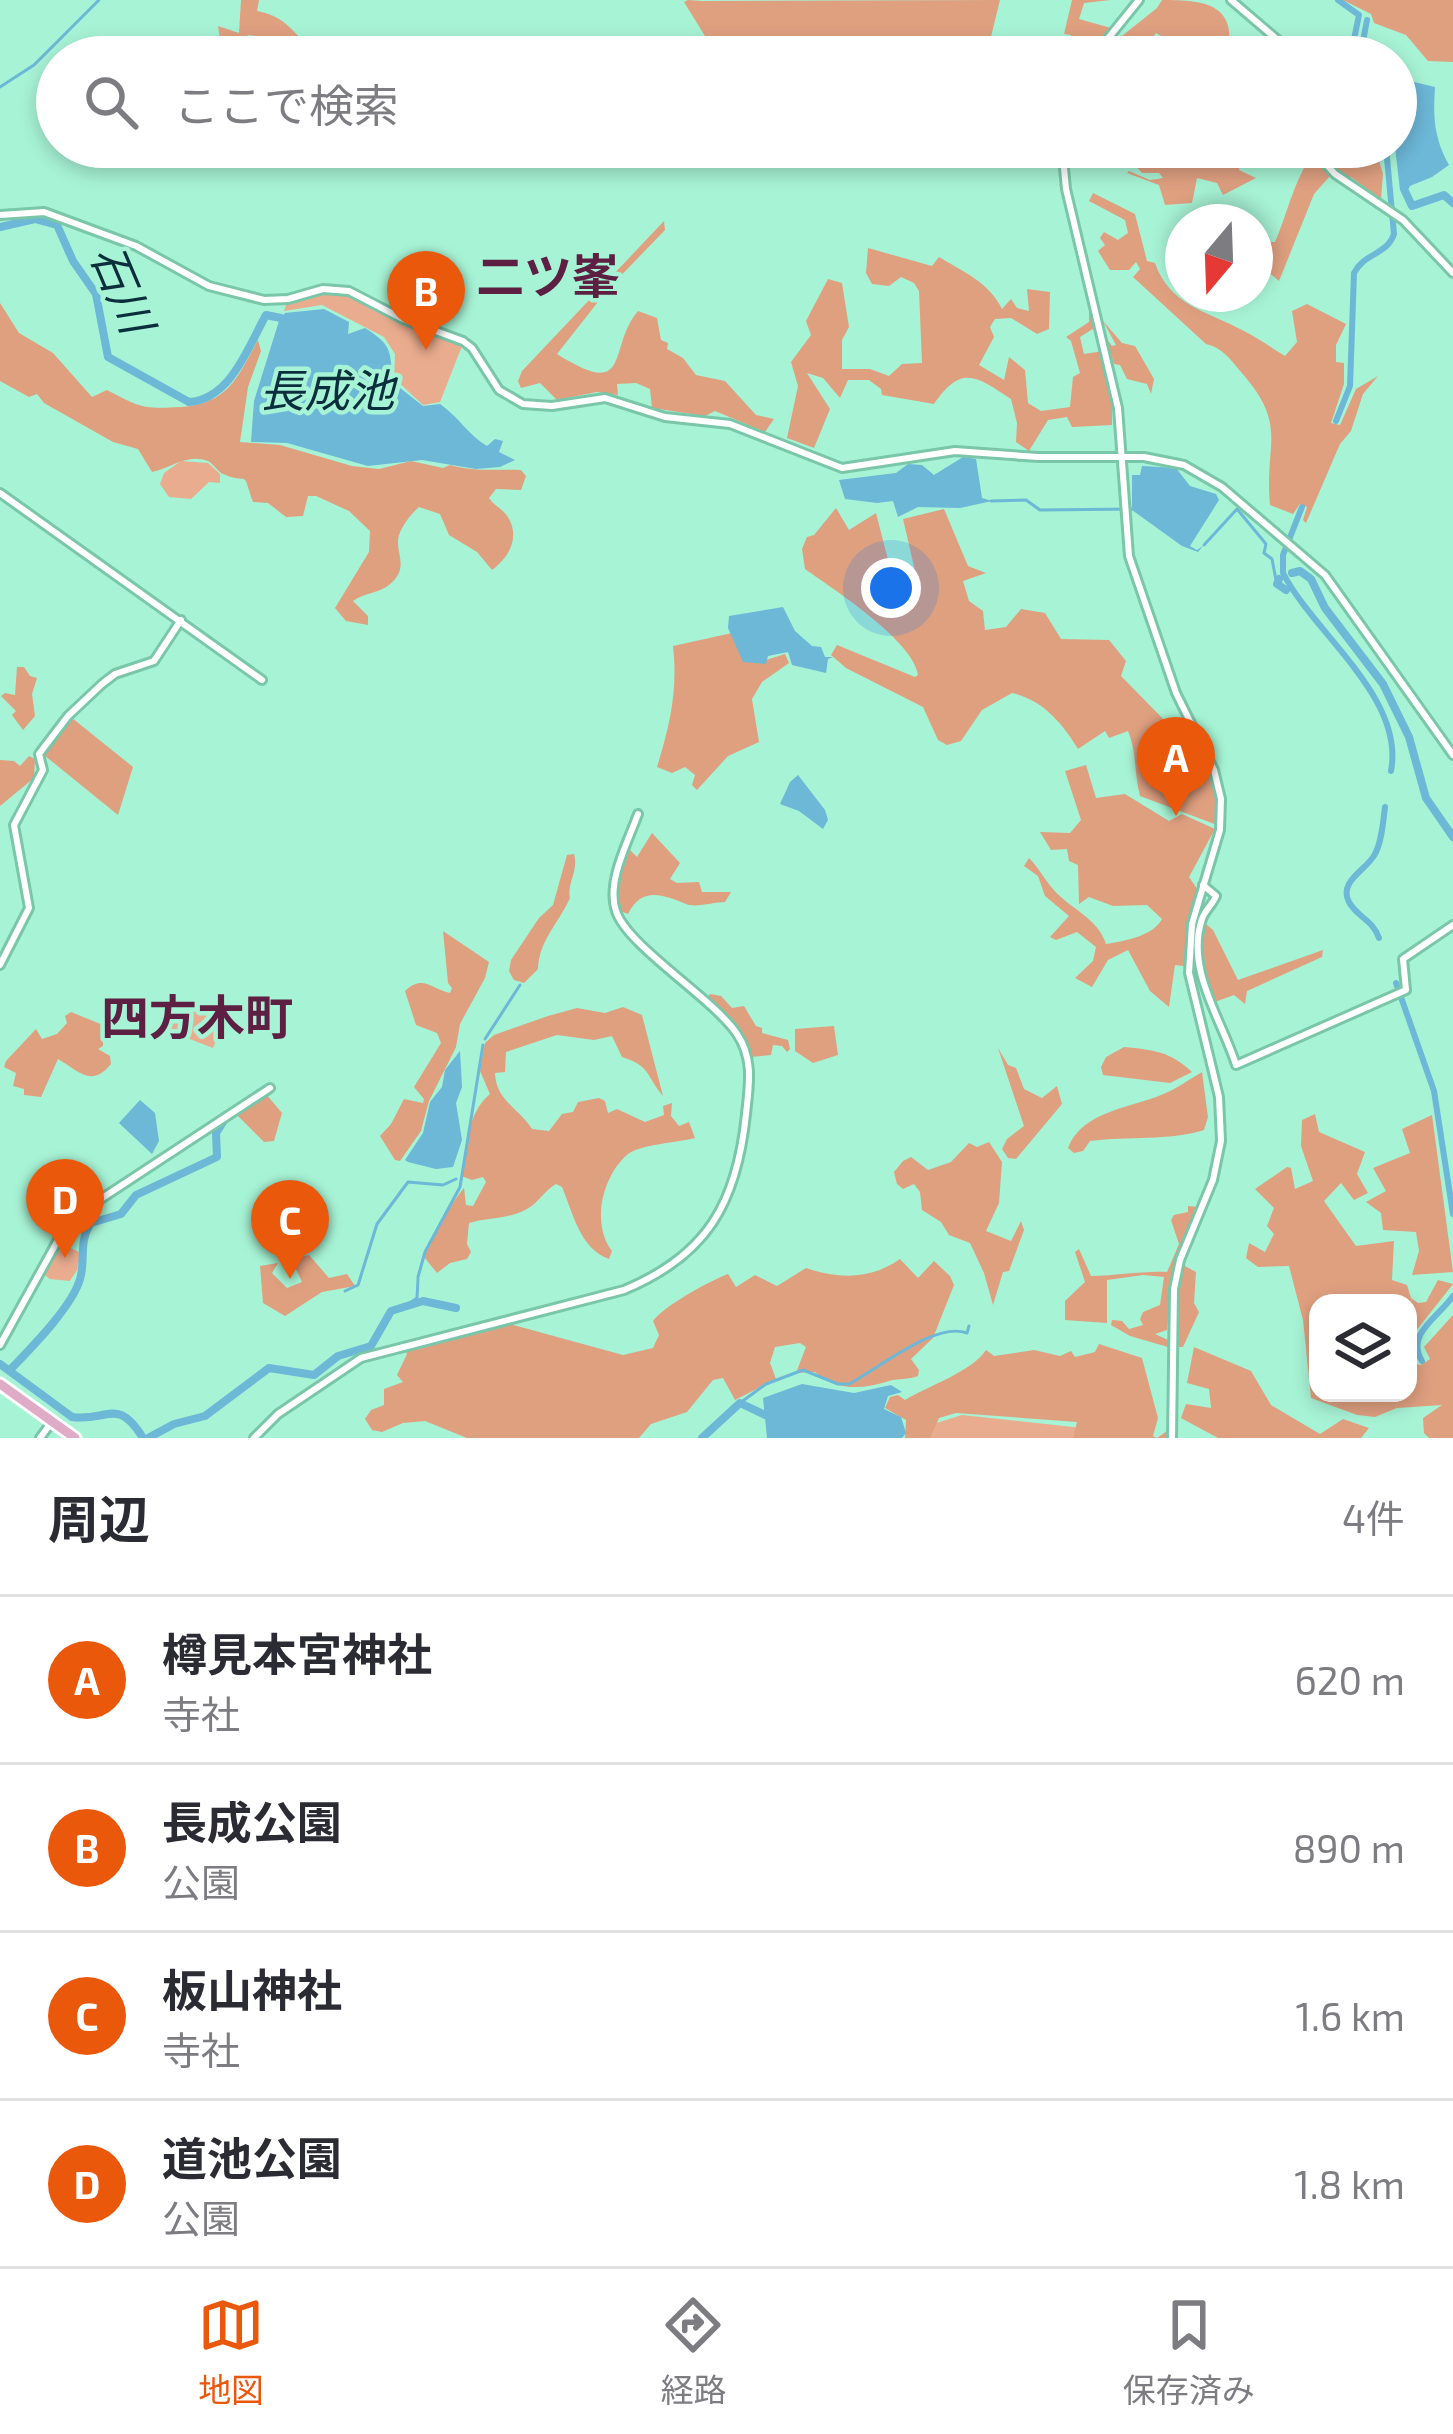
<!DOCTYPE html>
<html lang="ja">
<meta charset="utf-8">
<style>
:root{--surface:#fff;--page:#f2f2f3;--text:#2b2b33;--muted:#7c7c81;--line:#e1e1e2;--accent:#ea580c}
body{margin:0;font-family:"Exo 2","Noto Sans JP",sans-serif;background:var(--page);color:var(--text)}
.controls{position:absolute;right:36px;bottom:36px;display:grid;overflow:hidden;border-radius:24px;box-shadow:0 6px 18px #0003}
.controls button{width:108px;height:108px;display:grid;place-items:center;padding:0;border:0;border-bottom:3px solid var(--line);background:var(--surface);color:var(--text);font:60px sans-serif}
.compass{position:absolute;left:1165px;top:204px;width:108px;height:108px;border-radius:50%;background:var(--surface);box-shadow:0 6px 18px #0003;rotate:199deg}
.you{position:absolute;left:891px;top:588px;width:42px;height:42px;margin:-30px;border:9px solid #fff;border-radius:50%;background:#1a73e8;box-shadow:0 0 0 18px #1a73e833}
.badge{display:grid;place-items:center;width:78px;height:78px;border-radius:50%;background:var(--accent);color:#fff;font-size:39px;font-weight:700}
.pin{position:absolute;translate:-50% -99px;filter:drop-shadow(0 3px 6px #0008)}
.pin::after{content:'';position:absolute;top:63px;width:42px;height:36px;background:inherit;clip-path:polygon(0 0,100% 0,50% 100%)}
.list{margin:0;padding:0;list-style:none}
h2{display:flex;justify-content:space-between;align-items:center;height:156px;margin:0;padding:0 48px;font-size:51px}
h2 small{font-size:39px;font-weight:400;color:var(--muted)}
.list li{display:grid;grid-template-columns:78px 1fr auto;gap:36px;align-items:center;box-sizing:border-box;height:168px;padding:0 48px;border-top:3px solid var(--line)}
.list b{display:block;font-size:45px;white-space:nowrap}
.list p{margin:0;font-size:39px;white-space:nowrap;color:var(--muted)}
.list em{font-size:39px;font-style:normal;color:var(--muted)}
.icon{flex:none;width:66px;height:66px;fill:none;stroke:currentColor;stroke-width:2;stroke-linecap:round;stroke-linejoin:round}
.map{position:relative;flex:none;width:1453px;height:1438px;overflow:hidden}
.search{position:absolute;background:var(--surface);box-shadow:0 6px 18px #0003;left:36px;right:36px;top:36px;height:132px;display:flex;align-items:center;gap:30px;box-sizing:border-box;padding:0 42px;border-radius:66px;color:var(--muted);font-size:45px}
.sheet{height:828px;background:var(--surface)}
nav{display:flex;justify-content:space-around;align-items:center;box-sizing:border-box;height:168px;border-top:3px solid var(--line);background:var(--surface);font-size:33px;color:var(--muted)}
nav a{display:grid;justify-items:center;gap:6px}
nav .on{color:var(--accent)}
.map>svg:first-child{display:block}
.green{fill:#eaac8e}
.forest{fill:#dfa080;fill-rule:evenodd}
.water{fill:#6db7d7}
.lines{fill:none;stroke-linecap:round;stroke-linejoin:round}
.stream{stroke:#6db7d7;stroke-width:3}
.canal{stroke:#6db7d7;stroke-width:6}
.river{stroke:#6db7d7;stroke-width:8}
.tertiary-casing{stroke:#7ac6a9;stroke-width:12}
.secondary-casing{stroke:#7ac6a9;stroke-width:12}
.primary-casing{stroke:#fff;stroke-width:15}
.tertiary{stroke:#fff;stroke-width:6}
.secondary{stroke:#fff;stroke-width:6}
.primary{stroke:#dfabc7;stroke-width:9}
.labels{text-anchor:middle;stroke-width:9;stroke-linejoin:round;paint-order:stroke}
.water-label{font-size:45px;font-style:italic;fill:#0a2e3b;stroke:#a7f3d5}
.quarter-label{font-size:48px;font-weight:bold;fill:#5d2043;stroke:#a7f3d5}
</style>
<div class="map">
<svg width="1453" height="1438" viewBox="0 0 1453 1438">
<rect width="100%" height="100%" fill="#a7f3d5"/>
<g class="green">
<polygon points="322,291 349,294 462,346 440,402 423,405 394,378 395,354 384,337 322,305 284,311 287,302"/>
<polygon points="181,461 208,463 220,474 220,483 209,482 191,499 169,497 160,484 164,473"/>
<polygon points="170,1002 209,1011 222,1026 213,1048 161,1028"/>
<polygon points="58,1242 81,1253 77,1270 70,1281 50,1279 42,1273"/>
<polygon points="962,1415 1082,1428 1080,1438 927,1438 930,1425"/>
</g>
<g class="forest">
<path d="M241,0H259L257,11C276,14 287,23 300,38V49L290,48L289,57L266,55L265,48L257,46V36L248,35L236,57H213L212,54L222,53L218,26L239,33Z"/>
<polygon points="688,0 702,1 1000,0 986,57 870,57 861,47 843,48 829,57 718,57 684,2"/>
<polygon points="1072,0 1110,0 1084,3 1079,19 1111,28 1088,57 1060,57 1072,44 1071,35 1064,34"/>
<path d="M1162,0C1206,0 1239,4 1227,57H1183L1181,48L1156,33L1136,57H1099L1113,38L1117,40L1157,8Z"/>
<polygon points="1343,0 1453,0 1453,62 1428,61 1406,35 1374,23 1371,14"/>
<polygon points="1130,147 1136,147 1148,167 1168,168 1196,147 1245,147 1249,153 1241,158 1239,170 1256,178 1223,195 1217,183 1197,178 1192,203 1165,205 1159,185 1127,173 1129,171 1150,180 1163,178 1159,173 1142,173 1126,155"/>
<path d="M1375,147L1383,174L1381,199L1351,177L1344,185L1330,176L1314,194L1279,281L1255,261L1263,242H1275C1287,214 1293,185 1309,159L1301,148Z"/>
<path d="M1093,193L1135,214L1147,261L1155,263C1170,306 1207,311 1244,331C1258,338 1272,348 1285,356L1297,342L1292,311L1307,304L1346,324L1336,345V362L1344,363V384L1331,423L1340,425L1356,389L1378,376L1363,394L1351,431L1340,444L1306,523L1303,520L1307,507L1300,504L1293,514L1270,505C1264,443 1289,426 1241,372C1230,359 1223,348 1206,344L1133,277L1140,269L1136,262L1129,270H1110L1098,251L1105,245L1100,238L1104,232L1118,240L1128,233L1125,220L1089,201Z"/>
<path d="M664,221L665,230L609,288L557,354C633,402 607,347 638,311L657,318L661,340L668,343L667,349L683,358L696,375L725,381L756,415L774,419L765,432L715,411L705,416L652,408L650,389L636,383L617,384L618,395L597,392L557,400L540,383L521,388L518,381L522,371Z"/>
<path d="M868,248L932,266L939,257C962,271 990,283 1002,309L1011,299L1017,308L1029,311L1027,289L1050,292L1049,329L1037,334L1011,318L995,319L990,327L994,337L979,365L1004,380L1009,357L1025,370L1028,403L1041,411L1070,407L1073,377L1080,373L1071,341L1066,337L1089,322V294L1096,327L1080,337L1084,354L1103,351L1112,389V425L1072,427L1067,417L1048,420L1029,451L1016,442L1017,423L1011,399C977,377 962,363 934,404L882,395L881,389L869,380H848L840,398L823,378L807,373L830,409L814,448L787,438L798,386L791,362L811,335L806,321L828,279L842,283L849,327L842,340V369H870L889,376L902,364L922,363L919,291L914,283L901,277L889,286L872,284L866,273Z"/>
<path d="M0,303L19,333L53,353L92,397L107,390C141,408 143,409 181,407C229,403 237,378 258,340L261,351L248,387L240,442L280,445L352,466L379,469L411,461L443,468L450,465C475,472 495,469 521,470L526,476L521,490L496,489L489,498C495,507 504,509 509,519C520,539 508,558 492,570L477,552L449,535L440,514L419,507C411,514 399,529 398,540C397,556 409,569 389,585C379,593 364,593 353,601L368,616V625L346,621L335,608L369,552L370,531L349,511L316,496H308L303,516L286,517L268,503L253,502C241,467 252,486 223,474C217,471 214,464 208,461C187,453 171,468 152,472L138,449L113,442L44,403L37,394L29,397L0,381Z"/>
<polygon points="1103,321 1122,343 1135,346 1154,379 1151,394 1147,384 1127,379 1120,365 1114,364 1106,338 1112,346 1116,345"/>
<path d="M836,508L849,530L876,513L895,587L919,588L903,519L944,509L968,566L986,573L963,581L969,601L983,611L985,630L1006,627L1021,609L1045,613L1061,639L1109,640L1126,661L1121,676L1172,728C1172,749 1147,761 1163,783L1176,784L1207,766L1218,801L1217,825L1140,796C1134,773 1137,753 1128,731L1109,738L1105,731L1078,749C1062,723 1043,700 1012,693L982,710L961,741L947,745L938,740L923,707L846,668L831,655L837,645L915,677L918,675C914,641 833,589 805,569L802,549L807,537L814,535Z"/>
<path d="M732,633L744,656L756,663L785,654L789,663L762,682L752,699L759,742L728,756L697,790L692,785L695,775L685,767L672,773L657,767C670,725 678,690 673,646Z"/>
<polygon points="17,667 24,667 30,676 37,678 32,694 35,716 23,730 12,715 16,711 1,696 5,693 15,695"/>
<polygon points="72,718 133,767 118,815 44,755"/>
<polygon points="29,756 35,759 34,778 0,806 0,760 14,761 20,766"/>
<path d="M1086,765L1096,798L1125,794L1169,821L1182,814L1215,829L1189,877L1198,890L1193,913L1213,930L1238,980L1323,950L1322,957L1247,991L1245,1004L1234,995L1212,1003L1205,978L1192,981L1191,967L1175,965L1169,1007L1150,991L1128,950L1108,960L1092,987L1075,978L1093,961L1096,947L1077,932L1056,940L1050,937L1069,916L1045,896L1038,876L1024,866L1029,858C1039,868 1044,879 1053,889C1070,909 1098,918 1106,944C1125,941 1153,936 1162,919L1147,905L1113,906L1089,897L1079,904L1078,865L1069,861L1067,849L1051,850L1040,832L1070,833L1081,820L1065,771Z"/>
<path d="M652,833L680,863L670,879L677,883L699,882L702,892H731L725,902C714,902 696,908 686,904C663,895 642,886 628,914L620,911L616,890L629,849L637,857Z"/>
<path d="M574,854C579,870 567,883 570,898C559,923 539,940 538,969L524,983L514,980L509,971L511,960L539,918L553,905L567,855Z"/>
<path d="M443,931L489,962L485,978L460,1024L456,1047L429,1101L421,1131L400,1161L395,1160L380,1136L391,1124L404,1099L423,1103L424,1099L414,1087L441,1043L437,1033L416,1025L405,991C423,974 431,989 450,993L452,988L448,983Z"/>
<polygon points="710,994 721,996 732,1008 744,1006 756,1026 762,1028 762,1033 788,1040 790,1049 787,1052 782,1046 773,1045 771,1055 751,1057 736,1028 706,999"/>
<path d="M623,1007L642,1015L663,1096C646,1076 651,1066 622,1057L612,1036L594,1040L557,1035L506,1052L505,1072L495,1073C496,1101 518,1107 532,1129L549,1131L562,1114L573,1112L578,1102L599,1098L605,1101L608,1113L617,1109L645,1122L664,1115L663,1106L672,1103L671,1116L679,1126L689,1122L695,1138C679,1142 639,1145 628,1154C602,1176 591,1224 612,1251L609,1259C580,1249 573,1213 562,1187L556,1184C545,1190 538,1203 527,1209C510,1219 488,1217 469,1223L467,1244L471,1252L467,1259L450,1263L437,1273L424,1257C436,1233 447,1208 464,1188L466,1205L473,1206L486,1182L483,1177L472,1180L461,1176C466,1148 467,1113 490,1094L480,1071L485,1043L494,1035L548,1016L577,1008L605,1013Z"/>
<path d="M71,1012L103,1025V1046L98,1049L110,1056L111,1064C91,1088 79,1071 58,1059L41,1097L24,1095V1089L13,1086L16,1073L4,1067L6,1061L36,1029L42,1039L57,1034L67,1023L65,1016Z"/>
<polygon points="834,1026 838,1055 813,1063 795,1051 795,1029"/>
<path d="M1124,1047C1153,1050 1170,1051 1192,1072L1170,1083L1103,1075L1101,1067L1106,1057Z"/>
<polygon points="998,1048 1008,1065 1016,1068 1024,1089 1042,1098 1057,1086 1062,1104 1016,1159 1008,1158 1002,1149 1007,1139 1024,1126"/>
<path d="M1202,1072L1208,1117L1204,1130C1168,1141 1129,1136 1090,1141L1083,1151L1074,1153L1068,1148C1083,1109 1135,1108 1168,1092C1179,1087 1190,1079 1202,1072Z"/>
<polygon points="266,1094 282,1113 274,1141 264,1142 236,1114"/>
<path d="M1315,1114L1319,1132L1365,1152L1357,1174L1368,1193L1354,1200L1341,1183L1324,1201L1356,1246L1394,1241L1392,1280L1407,1285L1411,1298L1418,1303L1426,1302L1438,1280L1453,1284L1412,1336L1410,1363L1421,1365L1430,1359L1424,1347L1453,1315V1438H1429L1424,1433L1423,1418L1442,1405L1397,1408L1375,1417L1357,1415L1311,1398L1303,1320L1289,1266L1258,1267L1246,1258L1249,1243L1265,1252L1274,1234L1267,1226L1274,1208L1255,1189L1287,1167L1291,1168L1295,1189L1313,1181L1301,1146L1302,1120ZM1318,1303H1408V1393H1318Z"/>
<polygon points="1432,1115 1453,1272 1412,1275 1419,1251 1416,1232 1383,1230 1381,1213 1366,1202 1386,1191 1373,1168 1410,1153 1402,1129"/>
<polygon points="989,1142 1002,1162 999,1203 986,1231 1011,1241 1021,1221 1024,1230 1009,1271 1003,1272 993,1305 984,1273 970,1243 949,1235 941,1222 922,1210 920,1192 914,1184 903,1189 897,1184 894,1172 903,1161 911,1157 928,1170 951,1162 969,1143 977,1147"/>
<path d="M1188,1206L1198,1207L1172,1273L1167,1330L1155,1334L1168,1340V1347L1130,1336L1111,1325L1112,1320L1122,1321L1129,1329L1143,1325L1140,1319L1143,1312L1160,1305L1164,1277L1143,1275L1107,1280V1323L1065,1320V1301L1085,1282L1075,1252L1079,1249L1091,1276C1116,1276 1141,1271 1167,1272L1179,1244L1171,1220L1174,1215L1188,1212Z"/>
<polygon points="309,1255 329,1278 347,1274 355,1286 322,1292 285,1316 263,1303 260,1266 278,1263 272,1273 287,1288 302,1282 291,1259"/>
<path d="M900,1259L918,1278L934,1261L950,1276L954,1285L933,1338L911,1359L919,1370L918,1376C908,1380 899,1378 889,1381C863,1389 837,1392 815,1372L796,1373L806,1347L800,1343L775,1347L770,1363L776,1379L735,1400L723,1378L713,1380L687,1412L651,1424L639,1438H467L425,1421L403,1423L382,1432L372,1430L365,1419L371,1410L384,1405V1389L403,1382L397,1375L407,1354L405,1348L506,1323L623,1355L653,1348L659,1335L653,1321C664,1306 709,1281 728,1274L736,1287L755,1275L777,1286L806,1268C839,1279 870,1280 900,1259Z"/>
<polygon points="1183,1265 1196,1272 1194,1303 1199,1312 1183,1347 1176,1347 1177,1294"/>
<path d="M1099,1344L1142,1358L1158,1418L1153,1436L1157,1438L1167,1431V1438H1073L1077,1422L956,1413L939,1418L930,1438H905L906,1420L885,1408L890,1397L898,1395L905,1400C928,1386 973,1371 986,1350L994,1356L1034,1350L1060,1356L1071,1351L1075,1357L1095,1352Z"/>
<polygon points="1194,1347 1251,1371 1271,1405 1320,1434 1343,1419 1369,1428 1361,1438 1218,1438 1181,1418 1186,1404 1211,1408 1209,1389 1187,1383"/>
</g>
<g class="water">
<path d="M1398,70L1414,82L1435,87C1433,117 1434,138 1449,165L1432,177L1400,190L1395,147L1400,108L1396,106Z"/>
<path d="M324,309L349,322L348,334L365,328C397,348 387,353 395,384L423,406L440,404C459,417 469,436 487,446L495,439L503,441L499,452L515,460L500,467L476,469L422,460L368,466L287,443L251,442L254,401L279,321L285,313Z"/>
<polygon points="963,457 976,459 982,498 992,501 960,508 918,507 898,517 893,501 877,503 845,499 839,480 896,473 908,464 922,465 934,475"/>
<polygon points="1142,466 1176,468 1190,486 1216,494 1219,500 1190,546 1197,550 1203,546 1198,552 1182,546 1132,510 1132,475 1140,475"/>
<polygon points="783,607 795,631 812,646 821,647 825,657 833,657 828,659 826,673 792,665 788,652 768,656 766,664 743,662 728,628 729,616"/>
<polygon points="798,775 825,810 828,820 823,829 799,811 780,804 790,782"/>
<polygon points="460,1051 462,1087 456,1103 462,1140 453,1167 436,1169 408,1162 405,1160 423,1133 430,1102 442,1087 445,1070"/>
<polygon points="140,1100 155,1113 159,1141 152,1154 119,1123"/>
<polygon points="802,1384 854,1393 891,1385 902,1392 888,1396 884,1409 901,1417 906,1433 902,1438 767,1438 763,1398"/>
</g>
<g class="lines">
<g class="stream">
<polyline points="0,87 34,65 99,0"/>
<polyline points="991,501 1026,500 1040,510 1133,509"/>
<polyline points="1204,545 1237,509 1266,544 1264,553 1272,559 1276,580"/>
<polyline points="485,1039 520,985"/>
<polyline points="418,1277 425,1252 460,1187 483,1045"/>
<polyline points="345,1291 358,1285 377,1224 408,1182 443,1185 456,1179"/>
<polyline points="406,1306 417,1298 418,1279"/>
<path d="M740,1403L766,1384L803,1370L838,1384H849C878,1369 935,1321 967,1333L969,1326"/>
</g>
<g class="canal">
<polyline points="1338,0 1359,15 1352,49"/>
<polyline points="1366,51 1371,50 1370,57"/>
<polyline points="1360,57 1367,20"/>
<path d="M1336,421L1350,386L1354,273C1364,253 1387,255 1394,234L1386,147"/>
<path d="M1302,507L1283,555V573C1314,634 1405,697 1391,771"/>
<path d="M1379,938C1373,920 1357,917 1349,902C1338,881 1367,870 1375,854C1382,841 1383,822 1385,807"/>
<polyline points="1396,983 1434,1091 1453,1214"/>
<path d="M1422,1361C1405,1334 1439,1317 1453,1296"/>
</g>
<g class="river">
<polyline points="1409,179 1404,189 1412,206 1444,195 1453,203"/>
<path d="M0,227L35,219L57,225L73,261L96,294L108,357L189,402C231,399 248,347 266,315L281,318"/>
<polyline points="1292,573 1300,571 1311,579 1325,608 1383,684 1409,737 1426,798 1453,837"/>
<polyline points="1279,579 1277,584 1286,590"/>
<path d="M0,1364L72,1417C108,1422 117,1396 143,1438"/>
<path d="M10,1370C31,1348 72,1307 80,1279C86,1259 78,1242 91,1223L121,1214L136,1195L217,1157L216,1133L223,1122"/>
<polyline points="148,1438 174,1424 205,1416 269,1368 314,1375 338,1356 371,1346 391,1311 423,1301 456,1308"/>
<polyline points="702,1438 740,1403 765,1415"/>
</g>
<defs>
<g id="tertiary">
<polyline points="1231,0 1279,41 1288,57"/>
<polyline points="1093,57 1139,0"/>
<polyline points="1062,147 1066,189 1118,408 1129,556 1176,693 1214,770 1221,799 1220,830 1192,924 1189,973 1219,1097 1221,1141 1213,1180 1180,1260 1174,1289 1172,1438"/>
<polyline points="1310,147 1335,174 1403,220 1453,273"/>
<polyline points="0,215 44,212 136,246 209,286 264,300 288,299 323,289 349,291 403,319 463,341 472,348 499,390 523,404 552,406 605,398 665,417 730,424 842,468 955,451 1038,457 1144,457 1184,465 1222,487 1325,575 1453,755"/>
<polyline points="0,493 262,680"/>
<path d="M1203,885L1216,896C1213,904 1205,910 1202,919C1185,969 1222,1020 1236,1065L1406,990L1403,959L1453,925"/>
<polyline points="0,965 29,908 14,825 43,770 39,754 68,716 102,684 115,674 154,661 181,620"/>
<polyline points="0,1345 58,1240 81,1212 270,1088"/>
<path d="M254,1438L278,1414L361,1358L624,1290C708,1255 737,1202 746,1114C749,1086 754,1059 737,1034C713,998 627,946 616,911C606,882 628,842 638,814"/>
</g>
<polyline id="secondary" points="40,1438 51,1423"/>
<polyline id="primary" points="0,1384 75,1438"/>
</defs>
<use href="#tertiary" class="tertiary-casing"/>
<use href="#secondary" class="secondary-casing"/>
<use href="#primary" class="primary-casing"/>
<use href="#tertiary" class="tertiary"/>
<use href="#secondary" class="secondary"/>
<use href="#primary" class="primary"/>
</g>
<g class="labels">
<g class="water-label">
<text transform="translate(122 289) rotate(67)" y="16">石川</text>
<text x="327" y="407">長成池</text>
</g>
<g class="quarter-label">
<text x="548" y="294">二ツ峯</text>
<text x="197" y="1035">四方木町</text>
</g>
</g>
</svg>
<div class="controls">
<button><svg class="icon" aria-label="layers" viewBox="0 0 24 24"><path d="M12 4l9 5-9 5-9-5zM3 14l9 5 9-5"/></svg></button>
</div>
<svg class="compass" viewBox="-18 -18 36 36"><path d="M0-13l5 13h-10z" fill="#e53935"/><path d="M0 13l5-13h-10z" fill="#7c7c81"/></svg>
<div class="you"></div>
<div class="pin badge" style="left:1176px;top:816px">A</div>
<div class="pin badge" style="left:426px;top:350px">B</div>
<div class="pin badge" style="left:290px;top:1279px">C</div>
<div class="pin badge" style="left:65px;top:1258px">D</div>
<div class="search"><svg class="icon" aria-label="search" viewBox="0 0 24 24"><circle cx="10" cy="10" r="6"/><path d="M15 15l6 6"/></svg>ここで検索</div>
</div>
<section class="sheet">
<h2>周辺<small>4件</small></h2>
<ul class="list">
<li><span class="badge">A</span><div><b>樽見本宮神社</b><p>寺社</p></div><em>620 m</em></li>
<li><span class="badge">B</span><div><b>長成公園</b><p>公園</p></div><em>890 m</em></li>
<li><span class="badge">C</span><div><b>板山神社</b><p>寺社</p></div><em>1.6 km</em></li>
<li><span class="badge">D</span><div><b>道池公園</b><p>公園</p></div><em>1.8 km</em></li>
</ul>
</section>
<nav>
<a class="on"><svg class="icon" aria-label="map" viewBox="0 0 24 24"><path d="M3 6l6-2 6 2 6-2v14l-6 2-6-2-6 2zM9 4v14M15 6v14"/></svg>地図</a>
<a><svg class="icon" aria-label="directions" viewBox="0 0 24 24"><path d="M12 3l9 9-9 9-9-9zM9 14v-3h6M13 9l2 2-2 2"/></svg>経路</a>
<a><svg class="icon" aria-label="saved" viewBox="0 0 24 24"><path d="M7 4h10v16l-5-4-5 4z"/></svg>保存済み</a>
</nav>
